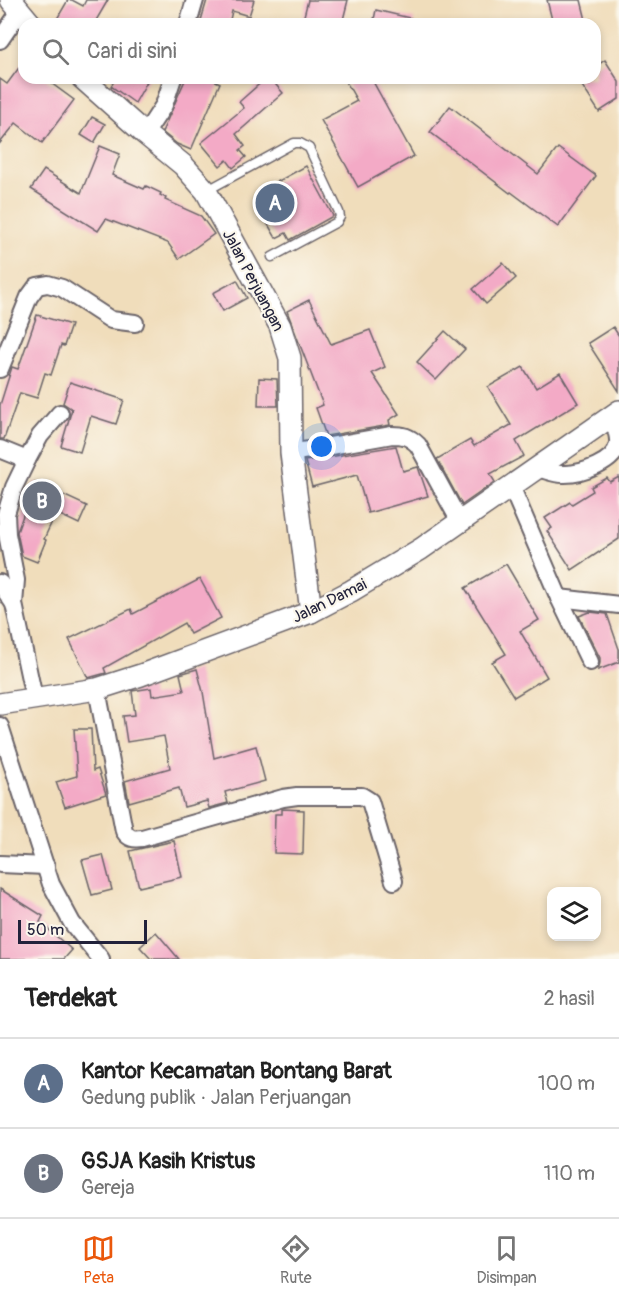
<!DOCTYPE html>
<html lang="id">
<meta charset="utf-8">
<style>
:root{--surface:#fff;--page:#f2f2f2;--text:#222;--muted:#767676;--line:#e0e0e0;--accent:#ea580c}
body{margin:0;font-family:Pangolin,sans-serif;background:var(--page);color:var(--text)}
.controls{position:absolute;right:18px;bottom:18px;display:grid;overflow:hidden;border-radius:12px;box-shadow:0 3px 9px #0003}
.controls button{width:54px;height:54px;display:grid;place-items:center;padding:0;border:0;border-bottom:2px solid var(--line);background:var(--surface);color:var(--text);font:30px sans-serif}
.scale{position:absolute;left:18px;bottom:15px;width:129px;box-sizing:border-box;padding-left:6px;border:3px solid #22223b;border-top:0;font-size:16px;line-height:21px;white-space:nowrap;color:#22223b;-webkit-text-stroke:4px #fbf7ec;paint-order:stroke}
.you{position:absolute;left:322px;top:447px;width:21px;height:21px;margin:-15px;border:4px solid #fff;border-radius:50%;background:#1a73e8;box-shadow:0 0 0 9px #1a73e833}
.badge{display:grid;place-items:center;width:39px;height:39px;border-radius:50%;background:var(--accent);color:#fff;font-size:20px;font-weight:700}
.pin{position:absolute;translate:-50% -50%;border:3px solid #fff;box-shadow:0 2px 6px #0006}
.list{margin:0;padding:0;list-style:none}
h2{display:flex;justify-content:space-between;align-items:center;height:78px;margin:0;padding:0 24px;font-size:26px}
h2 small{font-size:20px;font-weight:400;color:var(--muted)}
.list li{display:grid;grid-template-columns:39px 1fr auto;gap:18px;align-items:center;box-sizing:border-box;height:90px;padding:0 24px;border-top:2px solid var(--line)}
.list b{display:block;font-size:22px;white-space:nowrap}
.list p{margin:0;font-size:20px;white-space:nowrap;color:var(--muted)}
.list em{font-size:20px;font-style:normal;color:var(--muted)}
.icon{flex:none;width:33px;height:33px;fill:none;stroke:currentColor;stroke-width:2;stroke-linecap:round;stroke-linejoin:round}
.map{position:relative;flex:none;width:619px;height:959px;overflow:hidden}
.search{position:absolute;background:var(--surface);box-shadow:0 3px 9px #0003;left:18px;right:18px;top:18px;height:66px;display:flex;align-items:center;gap:15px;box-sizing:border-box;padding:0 21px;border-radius:18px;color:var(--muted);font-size:22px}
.sheet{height:258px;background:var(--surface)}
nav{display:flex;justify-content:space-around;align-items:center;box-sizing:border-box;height:84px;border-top:2px solid var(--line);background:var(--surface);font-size:16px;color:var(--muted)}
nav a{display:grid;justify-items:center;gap:3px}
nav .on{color:var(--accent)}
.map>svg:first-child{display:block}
.building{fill:#f3aac6}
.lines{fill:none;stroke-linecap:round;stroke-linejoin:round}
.service-casing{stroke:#6a6368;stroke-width:11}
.minor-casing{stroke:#6a6368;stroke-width:20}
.tertiary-casing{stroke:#6a6368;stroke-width:24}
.service{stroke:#fff;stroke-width:8}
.minor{stroke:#fff;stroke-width:16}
.tertiary{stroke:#fff;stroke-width:21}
.labels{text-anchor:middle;stroke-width:4.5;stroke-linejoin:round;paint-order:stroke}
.street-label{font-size:16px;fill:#22223b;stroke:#fbf7ec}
</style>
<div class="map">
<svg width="619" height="959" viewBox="0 0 619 959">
<rect width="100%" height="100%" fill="#fbf7ec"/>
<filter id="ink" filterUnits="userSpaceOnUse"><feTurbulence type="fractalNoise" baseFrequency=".0167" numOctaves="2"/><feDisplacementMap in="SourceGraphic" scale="12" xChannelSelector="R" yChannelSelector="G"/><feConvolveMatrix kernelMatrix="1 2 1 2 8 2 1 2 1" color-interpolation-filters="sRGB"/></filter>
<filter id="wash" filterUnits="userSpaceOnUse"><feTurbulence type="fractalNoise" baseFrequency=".008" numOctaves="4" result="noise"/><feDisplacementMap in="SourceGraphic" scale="24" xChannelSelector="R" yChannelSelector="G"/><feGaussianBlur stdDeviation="1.35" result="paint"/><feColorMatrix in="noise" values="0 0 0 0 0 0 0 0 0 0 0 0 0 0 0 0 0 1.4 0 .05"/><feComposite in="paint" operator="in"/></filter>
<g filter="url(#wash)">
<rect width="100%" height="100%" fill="#f0ddbb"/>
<g id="blocks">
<g class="building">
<polygon points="68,0 72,0 83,6 86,0 108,0 94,24 54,24"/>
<polygon points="207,0 254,0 249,16 232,11 229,24 200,24"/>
<polygon points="308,0 348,0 342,24 302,24"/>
<polygon points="547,0 581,0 587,24 553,24"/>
<polygon points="376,10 414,19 413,24 373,24"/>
<polygon points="605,60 619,82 619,99 599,112 577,78 595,78 595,67"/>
<polygon points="24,61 24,78 44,78 74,100 42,143 16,123 0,143 0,79 7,84"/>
<polygon points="116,78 149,78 135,103 111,86"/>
<polygon points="186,78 209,78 220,83 191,150 177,144 162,132"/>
<polygon points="266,78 270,78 283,93 236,134 245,146 240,150 246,157 233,168 227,160 220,166 201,143 244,108 239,102"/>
<polygon points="344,78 371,78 414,156 358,187 321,120 357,101"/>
<polygon points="450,106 538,174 558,148 596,176 558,227 511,192 510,193 430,132"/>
<polygon points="92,117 105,124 94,143 81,135"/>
<polygon points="100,146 120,154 112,175 144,189 146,186 161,193 160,195 166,198 165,200 201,216 214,234 179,259 168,243 106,219 98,231 31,189 44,170 81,193"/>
<polygon points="306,166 333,216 290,240 286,233 276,238 256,204 266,198 262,190"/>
<polygon points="503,263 516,278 486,304 473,289"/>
<polygon points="237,280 247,298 223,311 213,293"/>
<polygon points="309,300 331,344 370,330 385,367 372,373 399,414 389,420 390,425 326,436 316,408 323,405 287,311"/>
<polygon points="37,315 71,325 64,346 61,345 51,375 45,373 37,398 20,393 4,439 0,439 0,405 12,367 18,369"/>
<polygon points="613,327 619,336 619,391 588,343"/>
<polygon points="445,331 465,349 436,380 417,362"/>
<polygon points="523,367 536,388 560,373 578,403 516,441 524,456 490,474 495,482 462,505 437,459 470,440 474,446 511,425 488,387"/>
<polygon points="259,378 277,379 278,406 258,406"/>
<polygon points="70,382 124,400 116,424 91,416 80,452 61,446 72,409 63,403"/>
<polygon points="396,446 403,471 418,467 428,496 368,513 357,475 312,487 305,461"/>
<polygon points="619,477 619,539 572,570 547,531 552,528 545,518 570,502 572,504 593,491 591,487 607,478 610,482"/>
<polygon points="35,482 87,506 79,524 56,513 44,539 46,540 37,562 22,556 17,532"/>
<polygon points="506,564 539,620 520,631 547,677 514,697 492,662 506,654 465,588"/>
<polygon points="200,579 221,618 190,634 184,623 104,668 106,673 88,678 69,639 131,609 133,614"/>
<polygon points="590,612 607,614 619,649 619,662 598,670 600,663 600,658 579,616"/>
<polygon points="197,669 203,692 214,758 256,746 265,781 225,792 228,803 209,808 207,801 184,807 179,788 129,802 125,781 170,768 164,736 127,742 123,716 135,715 132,691 151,688 152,696 184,691 180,674"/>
<polygon points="74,729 91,729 93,771 98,769 106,794 65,807 56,782 77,776"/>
<polygon points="282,809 304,810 303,854 274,853 275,814 282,814"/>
<polygon points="174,841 182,877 139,887 130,851"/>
<polygon points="103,855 112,890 92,895 82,860"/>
<polygon points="0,889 43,916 40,922 72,950 64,959 0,959"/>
<polygon points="156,932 179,959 151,959 140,947"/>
</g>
</g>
</g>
<g filter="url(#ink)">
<use href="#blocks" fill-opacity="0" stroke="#6a6368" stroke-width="1.5"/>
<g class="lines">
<defs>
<polyline id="service" points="206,191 294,143 300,143 309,148 339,212 340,217 337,222 272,257"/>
<g id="minor">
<polyline points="188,24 195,0"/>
<polyline points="0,40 20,11"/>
<polyline points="145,134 164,105 173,78"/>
<polyline points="0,369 29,297 37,286 48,284 62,288 111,320 135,323"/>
<polyline points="0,449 27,460 40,436 60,413"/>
<path d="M291,453L392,435C403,435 409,436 418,445L460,522"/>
<path d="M537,468C546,470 556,475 565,474C581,474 616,463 618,443C619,434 614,425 611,416"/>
<polyline points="511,486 559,598 590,662"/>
<polyline points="0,583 14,604 34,698"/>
<polyline points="559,598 619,605"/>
<polyline points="14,604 16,580 7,534 6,514 14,487 27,460"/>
<path d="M97,689L124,831C129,839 134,839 142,838L283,798L297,796H362L370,801L394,881"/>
<polyline points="0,726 51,884 72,923 101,959"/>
<polyline points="0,864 46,866"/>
</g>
<g id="tertiary">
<polyline points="11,0 31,24"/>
<polyline points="82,78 145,134 183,165 206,191 280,326 290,358 291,453 311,612"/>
<polyline points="0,704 97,689 141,675 311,612 351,591 421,549 619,411"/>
</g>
</defs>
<use href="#service" class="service-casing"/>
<use href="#minor" class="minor-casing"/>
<use href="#tertiary" class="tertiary-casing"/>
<use href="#service" class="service"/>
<use href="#minor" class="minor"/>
<use href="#tertiary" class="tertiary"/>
</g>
</g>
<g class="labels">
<g class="street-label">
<text transform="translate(254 280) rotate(62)" y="6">Jalan Perjuangan</text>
<text transform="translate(329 600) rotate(-26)" y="6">Jalan Damai</text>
</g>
</g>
</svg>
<div class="controls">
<button><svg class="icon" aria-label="layers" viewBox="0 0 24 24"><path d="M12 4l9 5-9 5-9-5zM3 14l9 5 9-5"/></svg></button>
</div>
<div class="scale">50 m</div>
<div class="you"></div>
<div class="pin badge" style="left:275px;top:203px;background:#5c6f8a">A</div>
<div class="pin badge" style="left:42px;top:501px;background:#6b7280">B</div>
<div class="search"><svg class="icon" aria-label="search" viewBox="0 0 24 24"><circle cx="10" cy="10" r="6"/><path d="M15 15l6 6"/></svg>Cari di sini</div>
</div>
<section class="sheet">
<h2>Terdekat<small>2 hasil</small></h2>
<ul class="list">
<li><span class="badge" style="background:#5c6f8a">A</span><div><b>Kantor Kecamatan Bontang Barat</b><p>Gedung publik · Jalan Perjuangan</p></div><em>100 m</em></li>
<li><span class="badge" style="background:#6b7280">B</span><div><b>GSJA Kasih Kristus</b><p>Gereja</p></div><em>110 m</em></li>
</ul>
</section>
<nav>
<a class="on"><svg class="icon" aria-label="map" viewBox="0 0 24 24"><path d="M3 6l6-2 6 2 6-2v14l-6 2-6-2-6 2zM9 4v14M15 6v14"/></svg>Peta</a>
<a><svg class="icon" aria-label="directions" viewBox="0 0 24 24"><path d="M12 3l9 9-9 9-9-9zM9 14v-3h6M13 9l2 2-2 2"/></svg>Rute</a>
<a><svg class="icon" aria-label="saved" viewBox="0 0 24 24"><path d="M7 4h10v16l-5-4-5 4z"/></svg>Disimpan</a>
</nav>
